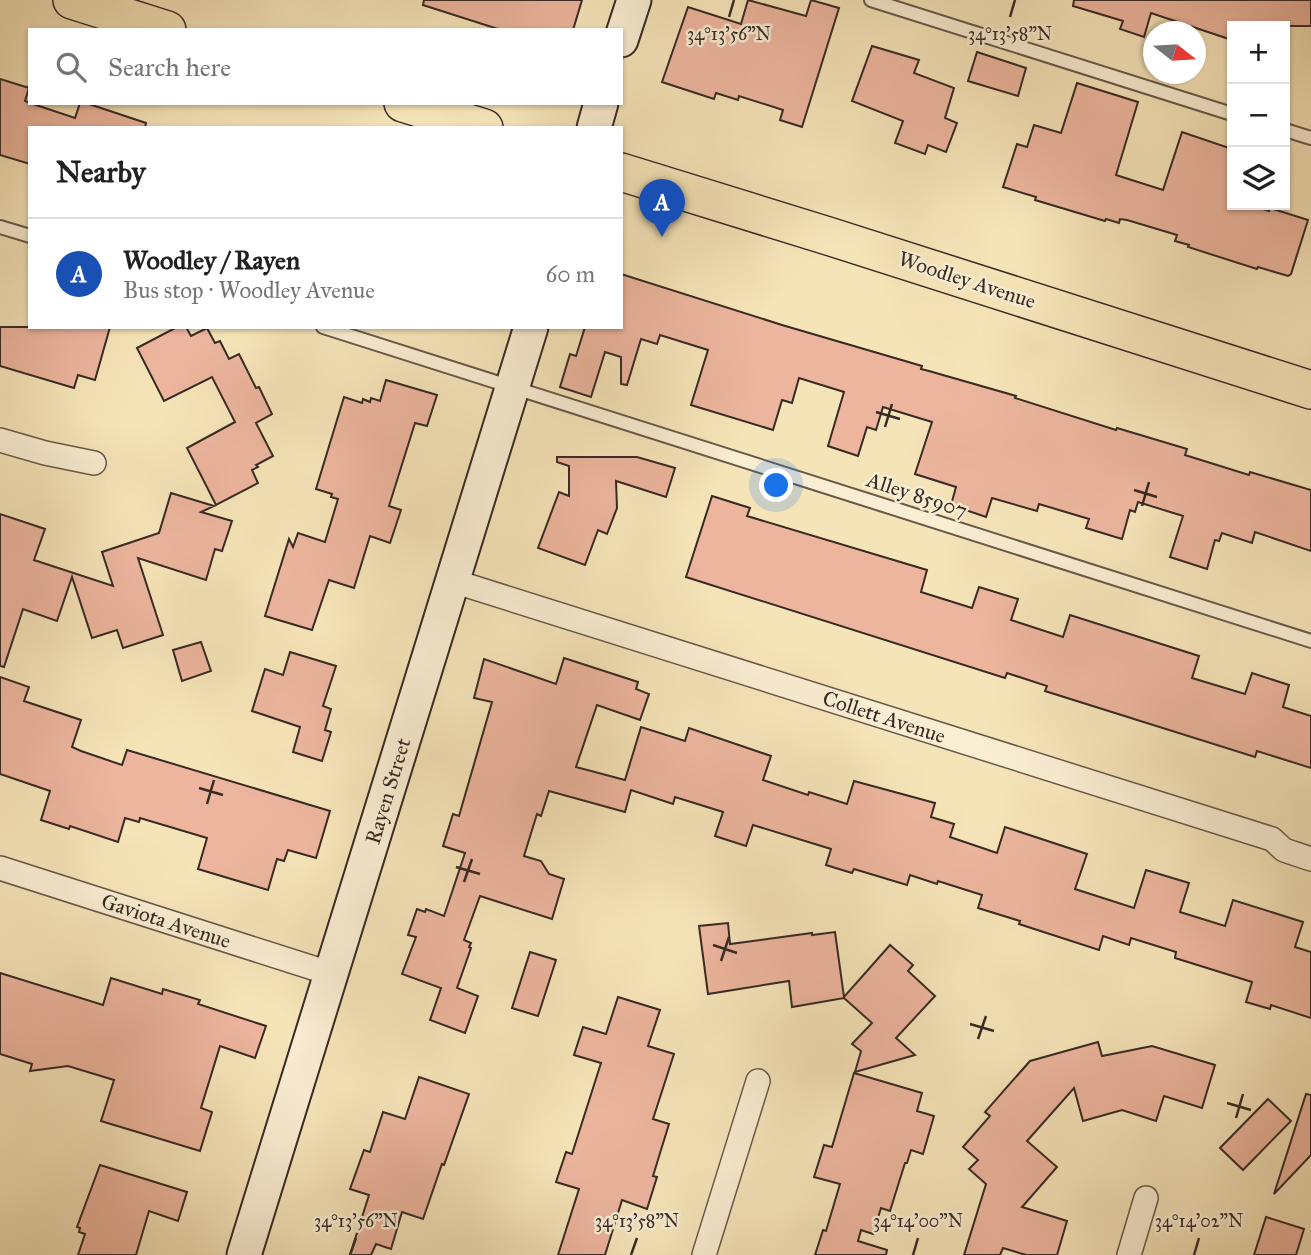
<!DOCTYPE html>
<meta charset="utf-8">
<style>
:root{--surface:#fff;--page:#f6f6f6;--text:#202124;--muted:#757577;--line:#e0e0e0;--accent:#8f2418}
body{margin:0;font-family:"IM FELL Great Primer",serif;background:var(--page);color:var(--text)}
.controls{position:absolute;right:21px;top:21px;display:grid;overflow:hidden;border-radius:0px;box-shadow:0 2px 5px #0004}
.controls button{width:63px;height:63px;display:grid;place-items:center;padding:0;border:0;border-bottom:2px solid var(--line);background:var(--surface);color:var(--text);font:35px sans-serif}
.compass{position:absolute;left:1143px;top:21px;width:63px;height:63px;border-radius:50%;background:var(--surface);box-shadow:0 2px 5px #0004;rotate:107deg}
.you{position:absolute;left:777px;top:486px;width:24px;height:24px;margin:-18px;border:5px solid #fff;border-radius:50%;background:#1a73e8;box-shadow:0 0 0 10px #1a73e833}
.badge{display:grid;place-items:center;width:46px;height:46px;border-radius:50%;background:var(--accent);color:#fff;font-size:23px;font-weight:700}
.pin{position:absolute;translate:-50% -58px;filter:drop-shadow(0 2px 4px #0008)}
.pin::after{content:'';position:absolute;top:37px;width:24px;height:21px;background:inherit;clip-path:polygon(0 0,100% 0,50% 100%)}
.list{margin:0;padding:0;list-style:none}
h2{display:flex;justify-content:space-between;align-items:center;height:91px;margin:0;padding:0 28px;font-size:30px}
h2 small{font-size:23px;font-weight:400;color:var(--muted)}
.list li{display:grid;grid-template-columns:46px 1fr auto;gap:21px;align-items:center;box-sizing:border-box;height:112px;padding:0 28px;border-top:2px solid var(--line)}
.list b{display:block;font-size:26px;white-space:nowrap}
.list p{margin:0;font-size:23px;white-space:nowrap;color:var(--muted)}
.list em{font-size:23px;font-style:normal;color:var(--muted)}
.icon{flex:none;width:38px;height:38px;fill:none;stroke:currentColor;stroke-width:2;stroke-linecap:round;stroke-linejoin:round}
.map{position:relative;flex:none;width:1311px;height:1255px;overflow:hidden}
.search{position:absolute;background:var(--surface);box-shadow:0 2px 5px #0004;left:28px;top:28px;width:595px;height:77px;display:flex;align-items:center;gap:18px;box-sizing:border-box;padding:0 24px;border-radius:0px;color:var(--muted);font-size:26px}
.panel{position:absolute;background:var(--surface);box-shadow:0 2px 5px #0004;left:28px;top:126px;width:595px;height:203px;border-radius:0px}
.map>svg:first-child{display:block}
.building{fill:#edb59e;stroke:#372a24;stroke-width:2}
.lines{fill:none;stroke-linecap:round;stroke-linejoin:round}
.lane-casing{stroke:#675849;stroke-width:16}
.street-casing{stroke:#675849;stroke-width:26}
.secondary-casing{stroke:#372a24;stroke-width:37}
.primary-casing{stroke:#372a24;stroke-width:40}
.lane{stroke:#f9edd2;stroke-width:12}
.street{stroke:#f9edd2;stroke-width:23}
.secondary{stroke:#f9edd2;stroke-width:33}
.primary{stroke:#f6e4b9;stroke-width:37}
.ticks{fill:none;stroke:#372a24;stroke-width:2.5}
.labels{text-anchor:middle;stroke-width:5;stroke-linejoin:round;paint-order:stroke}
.street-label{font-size:21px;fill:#372a24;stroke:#f9edd2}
.ticks-label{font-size:18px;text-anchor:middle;fill:#372a24;stroke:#f9edd2;stroke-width:5;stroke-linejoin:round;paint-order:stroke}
</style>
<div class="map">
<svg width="1311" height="1255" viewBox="0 0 1311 1255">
<rect width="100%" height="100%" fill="#f6e4b9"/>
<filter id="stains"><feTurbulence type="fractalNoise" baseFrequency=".00286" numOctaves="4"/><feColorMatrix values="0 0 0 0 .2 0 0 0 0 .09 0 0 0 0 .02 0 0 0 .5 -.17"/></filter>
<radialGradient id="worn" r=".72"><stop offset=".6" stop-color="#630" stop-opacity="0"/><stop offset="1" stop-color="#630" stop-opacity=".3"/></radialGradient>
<g class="building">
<polygon points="424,0 582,0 573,30 501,30 423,5"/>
<polygon points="748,0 806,16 811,0 839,8 802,127 780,120 783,110 739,96 738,100 716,93 714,99 662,82 688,7 741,24"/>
<polygon points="1074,0 1311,0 1311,26 1232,26 1232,40 1151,13 1144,37 1120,29 1123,21 1073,6"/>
<polygon points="872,46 919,60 914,73 954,88 945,118 957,123 946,152 928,145 925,154 895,143 903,121 852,101"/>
<polygon points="977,52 1026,68 1018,96 968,81"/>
<polygon points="0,79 29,88 25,101 30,103 75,118 80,103 86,103 146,123 145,128 30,128 30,164 0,155"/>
<polygon points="1077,83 1138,102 1116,175 1163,190 1182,132 1232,149 1232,205 1251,205 1269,211 1270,208 1308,220 1291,274 1288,276 1258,267 1257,269 1188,247 1189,245 1175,241 1177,235 1127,220 1120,219 1119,223 1106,219 1105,221 1035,200 1036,197 1003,187 1017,144 1027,147 1034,125 1061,133"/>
<polygon points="621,274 782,325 922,366 921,369 929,371 1016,396 1015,398 1116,430 1117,428 1187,449 1185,455 1249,475 1250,472 1311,490 1311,551 1255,532 1252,543 1222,533 1219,541 1215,540 1207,569 1170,557 1183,516 1138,502 1135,512 1130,510 1122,539 1086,528 1089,519 1039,504 1037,511 992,498 986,517 951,505 956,487 915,474 932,422 883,407 876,430 867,427 858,456 828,446 844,392 799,378 792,403 782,400 773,430 691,405 708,350 660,335 657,344 641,339 627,385 621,384 621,357 605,352 591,397 560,387 570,354 576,356 585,327 621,327"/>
<polygon points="0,327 110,327 95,380 78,375 74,388 0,366"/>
<polygon points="177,327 186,327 191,336 207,328 215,343 220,341 229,359 239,354 256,388 259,387 272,414 256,423 273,456 256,465 258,467 252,470 258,483 216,505 187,448 235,422 212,377 164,401 137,348"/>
<polygon points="386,380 437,395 427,426 415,423 389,506 401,510 390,543 370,536 354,588 329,580 312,630 265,616 289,539 293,547 298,533 325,542 338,499 331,497 332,494 316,489 344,397 362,403 363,399 370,402 371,398 380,401"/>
<polygon points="557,457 637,457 675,468 666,497 616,481 617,508 607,534 598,530 585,565 538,548 559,492 569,496 569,466 557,462"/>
<polygon points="171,493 214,506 201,512 232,521 222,551 215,549 206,580 138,558 163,635 123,648 117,630 92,638 72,577 57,621 23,609 4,667 0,666 0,514 45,529 34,560 113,586 102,552 159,533"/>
<polygon points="712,496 750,508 747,516 927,570 921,592 972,608 979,587 1018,599 1011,620 1063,637 1070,615 1199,656 1192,678 1245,694 1252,673 1289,685 1283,707 1311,716 1311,768 1257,751 1255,757 1045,691 1047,686 1007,673 1005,678 686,577"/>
<polygon points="201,642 211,671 182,681 173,650"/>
<polygon points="290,652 336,666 323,706 331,709 325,730 331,732 322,761 293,752 300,727 252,711 265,669 283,675"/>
<polygon points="564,658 638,682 636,689 649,694 640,720 597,705 576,767 625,780 641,727 685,741 689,728 771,756 763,780 808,795 809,792 847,804 854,781 935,803 931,817 954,824 950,837 997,853 1005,827 1087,854 1075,889 1134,908 1146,870 1189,883 1180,912 1225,926 1233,900 1303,922 1295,947 1311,952 1311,1018 1271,1005 1270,1009 1246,1002 1252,982 1175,958 1176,952 1131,938 1129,945 1103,936 1099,950 1019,924 1020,921 978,908 982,895 938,881 937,884 910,875 907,885 854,869 852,873 826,865 831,849 753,825 746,846 715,836 723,812 675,797 673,804 631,790 625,812 549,791 541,816 537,814 524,856 541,861 549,874 564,879 552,919 480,896 464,940 471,943 469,947 471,948 457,988 478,996 465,1033 430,1020 441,988 402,974 416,937 408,935 417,909 425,912 426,909 444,916 465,853 443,846 453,814 459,816 492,702 474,698 484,659 556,684"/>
<polygon points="0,677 29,687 24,701 81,720 72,747 81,751 122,765 127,750 330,811 316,858 288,850 284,861 277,859 268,890 198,869 207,838 140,818 139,822 125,818 118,842 70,826 69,829 41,820 50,791 0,774"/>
<polygon points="728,923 730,944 812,933 812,935 835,932 844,997 890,945 913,965 908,971 935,996 896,1038 915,1055 855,1072 861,1051 852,1044 872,1023 844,998 792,1007 789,981 708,994 699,926"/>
<polygon points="530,952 556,960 538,1016 512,1008"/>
<polygon points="0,973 103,1005 111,978 162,994 163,989 200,1000 198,1004 266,1026 255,1058 220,1046 201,1108 212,1112 200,1151 101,1121 114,1080 68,1066 30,1071 32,1064 0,1054"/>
<polygon points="618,997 660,1010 648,1046 674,1054 653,1119 669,1124 653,1176 657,1177 647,1209 622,1200 605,1255 558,1255 579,1189 556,1182 566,1152 572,1154 601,1063 574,1055 583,1027 606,1034"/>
<polygon points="1098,1042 1102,1056 1152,1046 1215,1065 1202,1108 1164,1096 1156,1121 1122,1110 1083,1121 1074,1088 1027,1141 1057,1167 1022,1207 1067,1221 1057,1255 1026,1255 1003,1248 1000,1255 964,1255 986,1184 969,1169 978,1160 963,1147 990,1116 985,1112 1030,1061"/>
<polygon points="854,1073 922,1093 917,1111 934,1116 923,1154 911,1150 907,1163 905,1163 890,1211 881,1208 873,1234 861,1230 858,1241 887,1250 886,1255 815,1255 823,1230 826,1231 840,1184 814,1177 824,1145 832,1147"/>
<polygon points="419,1077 469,1094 444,1165 442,1164 423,1219 402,1212 391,1249 376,1244 371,1255 350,1255 369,1195 350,1189 364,1150 370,1152 383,1112 405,1119"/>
<polygon points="1306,1094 1311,1095 1311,1155 1274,1194"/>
<polygon points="1268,1099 1291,1121 1243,1170 1220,1148"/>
<polygon points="100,1165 187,1192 178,1221 149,1211 136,1255 78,1255 85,1234 79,1232 80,1228 77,1227"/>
<polygon points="1266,1217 1304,1229 1296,1255 1254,1255"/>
</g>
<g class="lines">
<defs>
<g id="lane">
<polyline points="871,0 1232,114"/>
<polyline points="1285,130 1311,138"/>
<polyline points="0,227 30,236"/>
<polyline points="323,327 1311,641"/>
</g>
<g id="street">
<polyline points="0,440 45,453 94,463"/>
<polyline points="453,581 1272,839 1284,850 1311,859"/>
<polyline points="0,868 332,974"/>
<polyline points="704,1255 758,1081"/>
<polyline points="1129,1255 1146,1198"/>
</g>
<g id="secondary">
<polyline points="621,40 634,0"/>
<polyline points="594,128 601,103"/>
<polyline points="244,1255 531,327"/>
</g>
<g id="primary">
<polyline points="72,0 167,30"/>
<polyline points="403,103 484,128"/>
<polyline points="621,172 828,236 1311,390"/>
</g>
</defs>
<use href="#lane" class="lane-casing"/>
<use href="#street" class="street-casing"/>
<use href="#secondary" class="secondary-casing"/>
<use href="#primary" class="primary-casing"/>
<use href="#lane" class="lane"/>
<use href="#street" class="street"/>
<use href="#secondary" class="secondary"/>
<use href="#primary" class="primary"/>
</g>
<path class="ticks" d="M729,17L734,0M1010,17L1015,0M876,412L900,419M885,427L892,404M1134,490L1157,497M1142,506L1149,482M199,788L223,795M207,804L214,780M456,867L480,874M464,882L472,859M713,945L737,953M721,961L729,937M970,1024L994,1031M978,1039L986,1016M1227,1103L1251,1110M1236,1118L1243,1094M350,1255L356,1238M631,1255L637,1238M913,1255L918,1238M1194,1255L1199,1238"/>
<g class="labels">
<g class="street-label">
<text transform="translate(967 280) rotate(18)" y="7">Woodley Avenue</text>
<text transform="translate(917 495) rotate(18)" y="7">Alley 85907</text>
<text transform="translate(884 717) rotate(18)" y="7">Collett Avenue</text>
<text transform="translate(388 791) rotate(-73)" y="7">Rayen Street</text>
<text transform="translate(166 921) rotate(18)" y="7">Gaviota Avenue</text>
</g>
</g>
<g class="ticks-label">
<text x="729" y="40">34°13'56"N</text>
<text x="1010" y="40">34°13'58"N</text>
<text x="356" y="1227">34°13'56"N</text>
<text x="637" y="1227">34°13'58"N</text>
<text x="918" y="1227">34°14'00"N</text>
<text x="1199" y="1227">34°14'02"N</text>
</g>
<rect width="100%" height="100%" filter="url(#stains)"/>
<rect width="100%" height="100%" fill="url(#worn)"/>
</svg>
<div class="controls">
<button>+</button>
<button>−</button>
<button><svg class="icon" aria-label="layers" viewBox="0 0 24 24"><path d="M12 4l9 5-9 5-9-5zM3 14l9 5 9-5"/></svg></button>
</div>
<svg class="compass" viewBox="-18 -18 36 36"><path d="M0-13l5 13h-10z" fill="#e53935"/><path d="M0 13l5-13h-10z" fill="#757577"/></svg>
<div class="you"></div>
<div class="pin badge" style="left:662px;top:237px;background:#1a4fb4">A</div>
<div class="search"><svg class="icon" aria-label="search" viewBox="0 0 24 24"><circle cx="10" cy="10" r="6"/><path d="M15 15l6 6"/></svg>Search here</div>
<section class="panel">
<h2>Nearby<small></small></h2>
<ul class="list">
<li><span class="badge" style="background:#1a4fb4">A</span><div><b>Woodley / Rayen</b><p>Bus stop · Woodley Avenue</p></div><em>60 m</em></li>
</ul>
</section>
</div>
